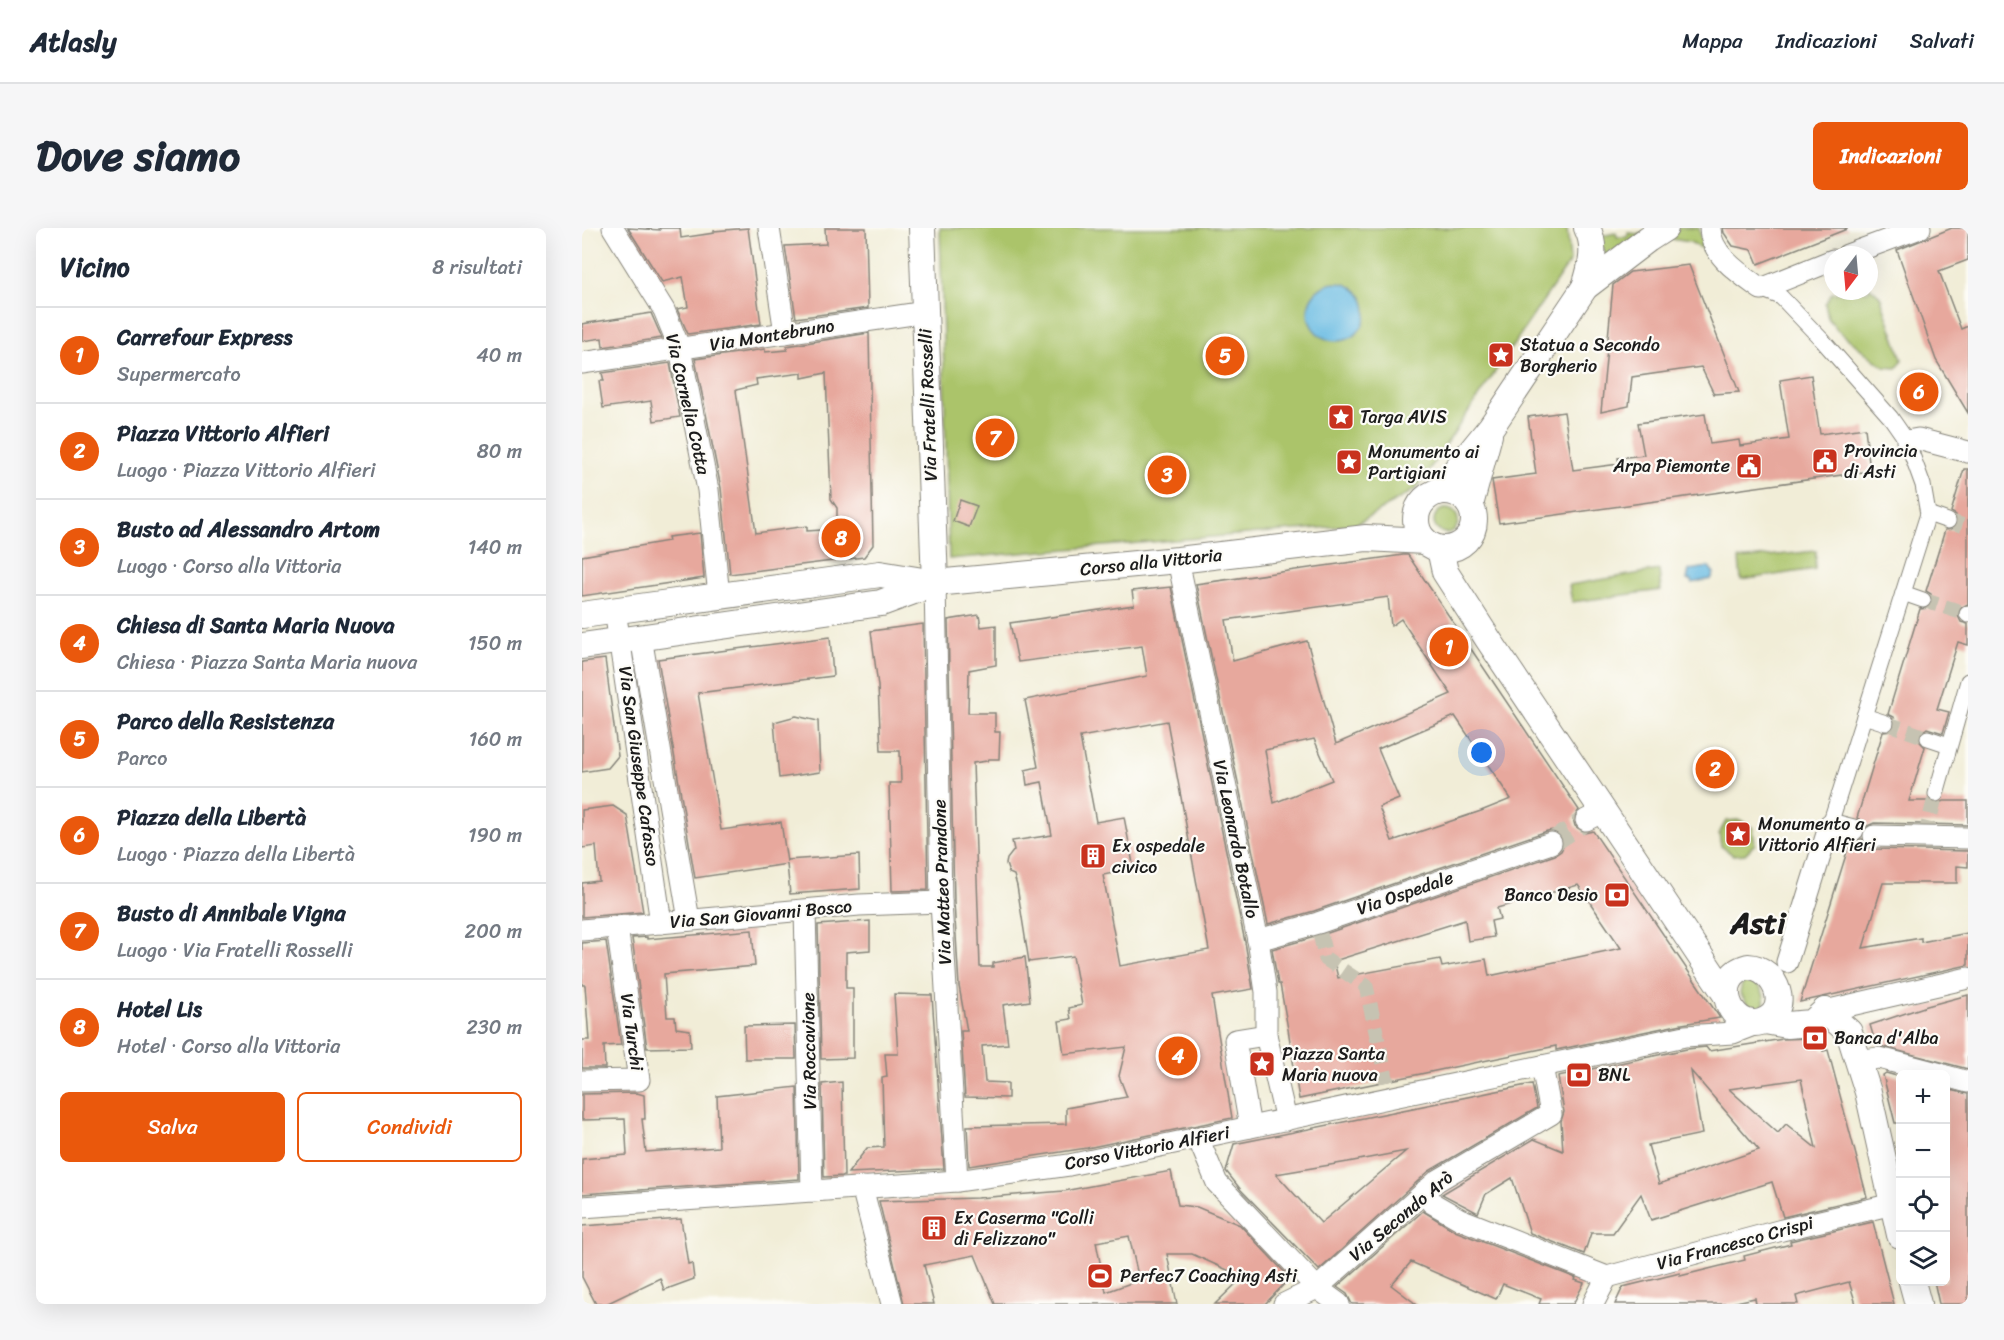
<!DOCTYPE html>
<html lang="it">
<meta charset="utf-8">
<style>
:root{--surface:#fff;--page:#f6f6f7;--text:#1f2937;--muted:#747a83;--line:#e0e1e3;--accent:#ea580c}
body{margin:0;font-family:Sriracha,sans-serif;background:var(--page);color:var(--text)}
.controls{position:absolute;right:18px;bottom:18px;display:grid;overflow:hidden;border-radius:9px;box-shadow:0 6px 24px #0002}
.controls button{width:54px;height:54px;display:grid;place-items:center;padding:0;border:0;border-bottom:2px solid var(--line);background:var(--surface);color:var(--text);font:30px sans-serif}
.compass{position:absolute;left:1242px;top:18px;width:54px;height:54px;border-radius:50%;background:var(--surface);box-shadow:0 6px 24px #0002;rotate:196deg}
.you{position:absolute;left:900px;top:525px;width:21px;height:21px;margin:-15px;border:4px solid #fff;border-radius:50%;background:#1a73e8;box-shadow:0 0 0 9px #1a73e833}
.badge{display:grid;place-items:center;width:39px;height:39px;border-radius:50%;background:var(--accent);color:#fff;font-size:20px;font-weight:700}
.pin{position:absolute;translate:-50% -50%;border:3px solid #fff;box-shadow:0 2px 6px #0006}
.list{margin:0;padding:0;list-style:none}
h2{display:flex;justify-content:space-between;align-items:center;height:78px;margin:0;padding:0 24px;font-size:26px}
h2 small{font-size:20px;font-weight:400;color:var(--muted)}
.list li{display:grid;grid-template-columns:39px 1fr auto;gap:18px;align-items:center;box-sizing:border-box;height:96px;padding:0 24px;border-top:2px solid var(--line)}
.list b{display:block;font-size:22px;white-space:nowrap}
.list p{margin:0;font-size:20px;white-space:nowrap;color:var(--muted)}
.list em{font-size:20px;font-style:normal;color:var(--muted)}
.actions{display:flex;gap:12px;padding:18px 24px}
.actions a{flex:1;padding:14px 0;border:2px solid var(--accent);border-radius:9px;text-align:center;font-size:21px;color:var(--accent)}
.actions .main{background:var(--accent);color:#fff}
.icon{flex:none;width:33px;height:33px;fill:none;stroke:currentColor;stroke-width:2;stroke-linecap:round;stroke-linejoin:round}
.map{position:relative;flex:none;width:1386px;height:1076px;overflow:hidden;border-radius:9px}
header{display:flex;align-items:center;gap:36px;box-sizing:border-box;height:84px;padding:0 30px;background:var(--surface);border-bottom:2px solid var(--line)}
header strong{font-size:28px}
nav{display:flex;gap:33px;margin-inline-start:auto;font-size:21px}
.intro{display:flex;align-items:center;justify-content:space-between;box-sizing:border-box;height:144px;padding:0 36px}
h1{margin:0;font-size:42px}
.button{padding:15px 27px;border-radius:9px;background:var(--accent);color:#fff;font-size:21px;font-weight:700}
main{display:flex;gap:36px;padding:0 36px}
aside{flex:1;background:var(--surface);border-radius:9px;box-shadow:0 6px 24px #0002}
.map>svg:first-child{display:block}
.green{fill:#abc46a;stroke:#647043;stroke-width:1.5}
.water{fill:#66bae2;stroke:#416b7f;stroke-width:1.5}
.building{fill:#e7a89d;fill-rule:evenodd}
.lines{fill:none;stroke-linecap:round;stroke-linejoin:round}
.pedestrian-tunnel{stroke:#c6c3b2;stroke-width:15;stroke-dasharray:15 8;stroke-linecap:butt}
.minor-tunnel{stroke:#c6c3b2;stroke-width:21;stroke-dasharray:21 10;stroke-linecap:butt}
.pedestrian-casing{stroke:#86847a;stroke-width:17}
.minor-casing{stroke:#86847a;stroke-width:23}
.tertiary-casing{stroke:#86847a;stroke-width:28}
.pedestrian{stroke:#fff;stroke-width:15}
.minor{stroke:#fff;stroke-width:21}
.tertiary{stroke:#fff;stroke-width:26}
.labels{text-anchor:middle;stroke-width:4.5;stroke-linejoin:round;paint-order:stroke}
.street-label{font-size:18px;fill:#1c1c1c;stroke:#fdfcf7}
.poi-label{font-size:18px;fill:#1c1c1c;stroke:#fdfcf7;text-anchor:start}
.town-label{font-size:30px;font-weight:bold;fill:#1c1c1c;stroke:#fdfcf7}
</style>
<header>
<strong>Atlasly</strong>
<nav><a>Mappa</a><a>Indicazioni</a><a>Salvati</a></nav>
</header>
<div class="intro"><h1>Dove siamo</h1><a class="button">Indicazioni</a></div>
<main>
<aside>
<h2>Vicino<small>8 risultati</small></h2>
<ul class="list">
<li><span class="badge">1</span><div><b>Carrefour Express</b><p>Supermercato</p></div><em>40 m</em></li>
<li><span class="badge">2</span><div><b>Piazza Vittorio Alfieri</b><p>Luogo · Piazza Vittorio Alfieri</p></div><em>80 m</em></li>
<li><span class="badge">3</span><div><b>Busto ad Alessandro Artom</b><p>Luogo · Corso alla Vittoria</p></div><em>140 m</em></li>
<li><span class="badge">4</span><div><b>Chiesa di Santa Maria Nuova</b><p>Chiesa · Piazza Santa Maria nuova</p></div><em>150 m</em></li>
<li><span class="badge">5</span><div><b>Parco della Resistenza</b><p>Parco</p></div><em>160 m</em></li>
<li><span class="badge">6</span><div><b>Piazza della Libertà</b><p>Luogo · Piazza della Libertà</p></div><em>190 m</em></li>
<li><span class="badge">7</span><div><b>Busto di Annibale Vigna</b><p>Luogo · Via Fratelli Rosselli</p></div><em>200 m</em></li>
<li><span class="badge">8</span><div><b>Hotel Lis</b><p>Hotel · Corso alla Vittoria</p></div><em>230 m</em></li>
</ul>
<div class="actions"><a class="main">Salva</a><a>Condividi</a></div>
</aside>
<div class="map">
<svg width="1386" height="1076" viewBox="0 0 1386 1076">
<rect width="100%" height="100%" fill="#fdfcf7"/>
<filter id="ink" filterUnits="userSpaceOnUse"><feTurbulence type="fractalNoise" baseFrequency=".0167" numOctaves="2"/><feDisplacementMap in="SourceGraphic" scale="12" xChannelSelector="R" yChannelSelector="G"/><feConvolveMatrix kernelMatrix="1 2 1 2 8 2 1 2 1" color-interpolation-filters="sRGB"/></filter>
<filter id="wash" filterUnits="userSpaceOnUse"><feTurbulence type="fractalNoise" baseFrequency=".008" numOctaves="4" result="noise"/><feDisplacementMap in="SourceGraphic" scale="24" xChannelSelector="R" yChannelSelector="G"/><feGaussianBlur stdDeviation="1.35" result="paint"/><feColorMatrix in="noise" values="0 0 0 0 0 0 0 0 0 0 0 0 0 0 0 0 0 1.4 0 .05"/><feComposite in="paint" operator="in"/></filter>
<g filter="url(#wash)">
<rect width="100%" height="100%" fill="#f1edd7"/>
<g class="green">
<polygon points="358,0 985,0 988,33 834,261 773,297 367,331"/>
<polygon points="1097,0 1117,0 1121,21 1108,14 1082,10"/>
<polygon points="1034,5 1035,9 1046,9 1046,5 1059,6 1020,36 1019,8"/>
<polygon points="1287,58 1298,68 1320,131 1318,136 1315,140 1302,139 1255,102 1246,90 1243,76 1250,65 1287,63"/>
<circle cx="864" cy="293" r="12"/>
<polygon points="1234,323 1233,341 1159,352 1157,331"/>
<polygon points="1077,342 1079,362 990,374 987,357"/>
<polygon points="1158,592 1171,600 1173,616 1163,626 1151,627 1139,618 1137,606 1144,593"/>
<path d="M1165,753C1176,753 1184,765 1182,776L1178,780H1168L1158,765L1160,756Z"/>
</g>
<g class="water">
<circle cx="755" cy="84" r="29"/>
<polygon points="1127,339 1132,345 1129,351 1110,355 1109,352 1105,352 1107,342"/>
</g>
<g id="blocks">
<g class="building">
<polygon points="46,0 78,2 77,0 98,0 99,10 132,5 132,3 166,0 179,96 106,106 95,81 106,79 101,49 80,54"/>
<polygon points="243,0 284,0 286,80 214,90 203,18 244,16"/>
<polygon points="1141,0 1265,0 1265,1 1176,36 1170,22 1151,18 1142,5"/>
<polygon points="1370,0 1386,0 1386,32 1357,43 1379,101 1386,98 1386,185 1354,132 1315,22"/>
<polygon points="1107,37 1157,164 1132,166 1119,139 1050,149 1047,178 1019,184 1031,57 1048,44"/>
<polygon points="69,85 80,110 21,119 20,110 0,113 0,96"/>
<path d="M287,105L291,317L282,329L148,346L139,260L113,131L183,121V124L205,122V118ZM220,145V150L244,145L249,271L255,280V301L225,303V298L174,305L154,162L175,157L174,151Z"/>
<polygon points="88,135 98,189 72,193 69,173 21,180 17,153 22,153 20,145"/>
<polygon points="1229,147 1238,206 1283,200 1288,243 917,295 910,252 954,246 946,189 982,184 991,242 1037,236 1036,230 1062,227 1056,195 1123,186 1128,216 1157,212 1158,218 1207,211 1198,152"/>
<polygon points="1382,241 1386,241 1386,376 1378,380 1376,388 1379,394 1386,396 1386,417 1376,414 1355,481 1367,484 1361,505 1345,500 1337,506 1337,513 1343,519 1327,573 1347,573 1356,576 1361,573 1386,573 1386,597 1292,595 1283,599 1280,593 1275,590 1301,504 1310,503 1313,497 1312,489 1306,486 1338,381 1347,380 1350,375 1349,366 1344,363 1363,302 1372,301 1375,296 1374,287 1369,284"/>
<polygon points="378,272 395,278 387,299 371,293"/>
<polygon points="118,305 122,350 0,368 0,328 87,313 86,309"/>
<path d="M821,327H826L997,582L991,591L993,598L1003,605L1011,603L1138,790L1100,796L974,822V818L717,871L706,801L698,756H696L690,721L740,707L973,627L979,623L982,617L981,610L977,605L971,602L965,603L732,683L686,696L614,356ZM806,369L809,398L819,391L869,466L754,516L725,413L651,433L644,392ZM873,488L929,571L899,583L810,613L797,579L817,571L796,521ZM732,511L750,552L692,575L683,522ZM996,657L1039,720L907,748L904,731L860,739L858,731L756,750L752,733L883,692L886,713L912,709L909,693L918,691L915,680Z"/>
<path d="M589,359L663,714L671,761L630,768L650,890L505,920L387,938L385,898L484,896V880L545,869L537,848L544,819L482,826L477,793L489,791L487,780L500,777L491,728L447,734L435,658L432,647L427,645L424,636L425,631L432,622L430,613L470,607L460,554L445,557L443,542L456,539L443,472L565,448L560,418L436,434L428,395L552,377L550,363ZM585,493L627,722L538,738L521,647L552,641L542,589L514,594L498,509Z"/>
<polygon points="397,387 399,399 414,397 414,437 387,442 386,485 413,485 413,504 418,504 417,531 406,531 405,533 391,535 398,739 411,739 411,735 443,729 448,773 421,777 426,816 400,818 403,854 426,855 426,870 383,869 379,803 385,803 377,758 372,674 366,392"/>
<polygon points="341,396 346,662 310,663 307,555 319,555 318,523 299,523 296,458 289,403"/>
<polygon points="248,409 251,448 116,465 139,602 199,594 205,634 205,632 277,627 278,661 208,666 205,636 113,650 76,431"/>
<polygon points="23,431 36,528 26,540 0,544 0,434"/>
<polygon points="214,488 236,493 238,544 197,550 192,494"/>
<polygon points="31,578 45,587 61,684 0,689 0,655 17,653 14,618 0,620 0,582"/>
<polygon points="1280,611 1285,619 1292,621 1386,623 1386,639 1375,638 1375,655 1301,655 1281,720 1339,710 1339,714 1386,705 1386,737 1218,774 1268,614 1275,614"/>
<polygon points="288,693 288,722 264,724 264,760 271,760 271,830 239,831 236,697"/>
<polygon points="170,702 173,738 82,746 85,789 93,789 94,800 108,802 109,819 65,820 50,710 65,709 65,711"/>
<polygon points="24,713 39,817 22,818 23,840 0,840 0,812 7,812 3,757 0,757 0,715"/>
<polygon points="312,766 350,767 362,941 266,945 285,920 302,919 300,850 305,849 303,826 316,826"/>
<polygon points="1386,767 1386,841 1294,817 1288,797 1345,778"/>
<polygon points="213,797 214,831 163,831 162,798"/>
<path d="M1237,807L1241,823L1246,822L1285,969L1201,989L1190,954L1069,992L1059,966L1031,1005H1009L1002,1026L948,1005L930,950L904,966L896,985L860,966L952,911L981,923L979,893L982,884L976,848L1105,821L1124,819L1127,823L1201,811L1231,810ZM1109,843L1177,922L1077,956L1066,917L1120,906ZM1219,851L1234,920L1204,896L1196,905L1147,861Z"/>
<polygon points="1304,845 1318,849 1318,895 1313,895 1301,847"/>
<polygon points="260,854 262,948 242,949 240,856"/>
<path d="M950,856L955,880L847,943L737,1042L659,962L644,943L652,916ZM824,923L739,995L694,946L766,934Z"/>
<polygon points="215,859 217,951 0,966 0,931 45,927 43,891 0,892 0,866 55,865 62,867 63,891 60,891 64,924 137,919 135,868"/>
<polygon points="1364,861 1386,866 1386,1076 1357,1076 1352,1053 1364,1053"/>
<path d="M589,943L596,977L615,979L658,997L708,1050L683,1076H633L661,1049L610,1026H585L595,1076H413L393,1027L342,1037L352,1076H322L297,973L395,970L482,963ZM547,1008L557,1052L524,1064L514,1014Z"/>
<polygon points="841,983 873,1003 994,1050 993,1052 1002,1055 991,1076 957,1076 959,1071 921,1056 914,1071 829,1034 809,1057 834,1076 770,1076 765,1066 755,1059"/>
<polygon points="99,991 106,1036 110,1035 112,1051 82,1062 78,1050 24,1076 14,1076 0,1049 0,998"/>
<polygon points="1291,994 1312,1076 1274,1076 1267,1054 1214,1068 1216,1076 1174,1076 1173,1070 1145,1076 1033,1076 1041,1059 1098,1045 1098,1048 1163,1032 1162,1028 1209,1016 1208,1013"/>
</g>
</g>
</g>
<g filter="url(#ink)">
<use href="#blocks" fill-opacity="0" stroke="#86847a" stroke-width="1.5"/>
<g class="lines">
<g class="pedestrian-tunnel">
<polyline points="1366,293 1386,299"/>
<polyline points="1341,372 1385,386"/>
<polyline points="1304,495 1346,510"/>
<polyline points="1343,609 1354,566"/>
<polyline points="738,706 744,731 784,758 805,854"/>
</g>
<polyline class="minor-tunnel" points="969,615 1004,592"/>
<defs>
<g id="pedestrian">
<polyline points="1179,61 1199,69 1241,113 1309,190 1325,213 1341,257 1346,286 1248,596"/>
<polyline points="1346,286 1366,293"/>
<polyline points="1321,365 1341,372"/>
<polyline points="1385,386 1386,387"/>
<polyline points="1282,488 1304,495"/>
<polyline points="1346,510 1367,517"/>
<polyline points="1354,566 1386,453"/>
</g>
<g id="minor">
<polyline points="31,0 82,82 98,121 126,262 137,368"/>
<polyline points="187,0 203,105"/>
<path d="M1128,0C1128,27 1160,47 1179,61L1251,32"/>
<polyline points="1265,27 1338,0"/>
<polyline points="0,135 344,84"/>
<polyline points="1325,213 1336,211 1386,224"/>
<polyline points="596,332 676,712 684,764 684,807 704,892"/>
<polyline points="353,355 359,674 375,953"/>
<polyline points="33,382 79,695"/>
<polyline points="59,409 107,692"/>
<polyline points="1004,592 1012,588 1022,586"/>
<polyline points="1292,608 1386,610"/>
<polyline points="223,683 230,963"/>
<polyline points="0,702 277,677 359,674"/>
<polyline points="676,712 736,695 969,615"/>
<polyline points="1205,734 1248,596 1271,602"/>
<polyline points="1243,783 1386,750"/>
<polyline points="1276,833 1296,830 1305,832 1359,846"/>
<polyline points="1364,848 1386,854"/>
<polyline points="0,853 57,852 35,699"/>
<polyline points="668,899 653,812 684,807"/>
<polyline points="616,910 635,955 735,1060 757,1076"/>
<polyline points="280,959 310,1076"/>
<polyline points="844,962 850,975 878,991 1025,1049"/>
<polyline points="0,979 375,953 487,937 1103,808 1151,805 1182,793"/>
<polyline points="702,1076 735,1060 855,953 969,886 960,838"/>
<polyline points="1011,1076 1025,1049 1200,1002 1311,976"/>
</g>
<g id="tertiary">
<polyline points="340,0 353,355"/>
<path d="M1003,59C1009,40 1015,19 1005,0"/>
<circle cx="863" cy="292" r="29"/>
<polyline points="856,264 909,199 1003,59 1066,11 1083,0"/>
<polyline points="888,277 907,207"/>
<polyline points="858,321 863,344 906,411 1145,768"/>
<polyline points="0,387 298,346 353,355 596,332 784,310 843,313"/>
<polyline points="0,418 299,375 353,355"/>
<path d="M1166,739C1195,740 1211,784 1179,794C1148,803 1127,749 1166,739Z"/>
<polyline points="1243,783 1267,804 1286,864 1318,1007"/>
<polyline points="1183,793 1205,797 1230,795 1243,783"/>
<polyline points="1330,1054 1336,1076"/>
</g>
</defs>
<use href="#pedestrian" class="pedestrian-casing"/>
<use href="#minor" class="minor-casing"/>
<use href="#tertiary" class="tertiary-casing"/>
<use href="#pedestrian" class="pedestrian"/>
<use href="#minor" class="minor"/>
<use href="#tertiary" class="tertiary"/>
</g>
</g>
<defs>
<symbol id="sight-square" viewBox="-11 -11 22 22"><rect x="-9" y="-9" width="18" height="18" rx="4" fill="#c8321e" stroke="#fdfcf7"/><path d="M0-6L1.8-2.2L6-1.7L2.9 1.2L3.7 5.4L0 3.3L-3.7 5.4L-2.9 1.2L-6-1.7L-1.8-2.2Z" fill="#fff"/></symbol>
<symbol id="civic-square" viewBox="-11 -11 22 22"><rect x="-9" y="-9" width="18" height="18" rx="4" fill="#c8321e" stroke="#fdfcf7"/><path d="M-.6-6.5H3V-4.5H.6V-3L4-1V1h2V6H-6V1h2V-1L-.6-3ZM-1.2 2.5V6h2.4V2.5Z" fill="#fff"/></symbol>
<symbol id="building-square" viewBox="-11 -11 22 22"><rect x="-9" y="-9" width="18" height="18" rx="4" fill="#c8321e" stroke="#fdfcf7"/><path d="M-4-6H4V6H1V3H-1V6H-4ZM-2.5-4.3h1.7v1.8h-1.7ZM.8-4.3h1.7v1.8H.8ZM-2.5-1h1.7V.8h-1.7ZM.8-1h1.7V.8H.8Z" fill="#fff"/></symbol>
<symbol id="bank-square" viewBox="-11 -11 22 22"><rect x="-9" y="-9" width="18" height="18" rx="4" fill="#c8321e" stroke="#fdfcf7"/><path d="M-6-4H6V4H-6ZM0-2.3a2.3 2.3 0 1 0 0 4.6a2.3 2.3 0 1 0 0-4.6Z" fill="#fff"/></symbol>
<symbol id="stadium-square" viewBox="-11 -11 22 22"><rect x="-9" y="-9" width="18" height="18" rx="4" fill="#c8321e" stroke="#fdfcf7"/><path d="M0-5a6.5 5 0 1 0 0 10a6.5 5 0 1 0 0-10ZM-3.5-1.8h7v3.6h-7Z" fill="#fff"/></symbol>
</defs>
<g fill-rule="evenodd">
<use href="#sight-square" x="904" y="112" width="30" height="30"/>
<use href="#sight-square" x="744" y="174" width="30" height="30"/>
<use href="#civic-square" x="1228" y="218" width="30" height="30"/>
<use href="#sight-square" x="752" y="219" width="30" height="30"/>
<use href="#civic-square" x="1152" y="223" width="30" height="30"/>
<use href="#sight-square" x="1141" y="591" width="30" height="30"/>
<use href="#building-square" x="496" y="613" width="30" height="30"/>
<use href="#bank-square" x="1020" y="652" width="30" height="30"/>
<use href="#bank-square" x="1218" y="795" width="30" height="30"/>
<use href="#sight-square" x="665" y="821" width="30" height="30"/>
<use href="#bank-square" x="982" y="832" width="30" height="30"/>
<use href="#building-square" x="337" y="985" width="30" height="30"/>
<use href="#stadium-square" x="503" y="1033" width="30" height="30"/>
</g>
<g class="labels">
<g class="street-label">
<text transform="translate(190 107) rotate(-9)" y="6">Via Montebruno</text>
<text transform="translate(106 176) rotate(77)" y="6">Via Cornelia Cotta</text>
<text transform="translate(346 177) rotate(-92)" y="6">Via Fratelli Rosselli</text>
<text transform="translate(569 334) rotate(-6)" y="6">Corso alla Vittoria</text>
<text transform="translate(57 538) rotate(82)" y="6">Via San Giuseppe Cafasso</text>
<text transform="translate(654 611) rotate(78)" y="6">Via Leonardo Botallo</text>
<text transform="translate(360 654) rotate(-92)" y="6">Via Matteo Prandone</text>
<text transform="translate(823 665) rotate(-19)" y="6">Via Ospedale</text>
<text transform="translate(179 686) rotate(-5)" y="6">Via San Giovanni Bosco</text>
<text transform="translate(50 804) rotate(82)" y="6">Via Turchi</text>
<text transform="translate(227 823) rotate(-91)" y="6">Via Roccavione</text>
<text transform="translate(565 920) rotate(-11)" y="6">Corso Vittorio Alfieri</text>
<text transform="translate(819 988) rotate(-40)" y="6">Via Secondo Arò</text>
<text transform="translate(1153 1015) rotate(-15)" y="6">Via Francesco Crispi</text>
</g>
<g class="poi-label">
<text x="938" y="123">Statua a Secondo<tspan x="938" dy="21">Borgherio</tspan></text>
<text x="778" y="195">Targa AVIS</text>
<text x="1262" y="229">Provincia<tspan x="1262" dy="21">di Asti</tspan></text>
<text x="786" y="230">Monumento ai<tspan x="786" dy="21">Partigiani</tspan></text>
<text x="1148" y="244" text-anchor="end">Arpa Piemonte</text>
<text x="1176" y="602">Monumento a<tspan x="1176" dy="21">Vittorio Alfieri</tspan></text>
<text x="530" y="624">Ex ospedale<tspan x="530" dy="21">civico</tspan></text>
<text x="1016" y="673" text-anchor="end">Banco Desio</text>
<text x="1252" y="816">Banca d'Alba</text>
<text x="700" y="832">Piazza Santa<tspan x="700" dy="21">Maria nuova</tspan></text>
<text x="1016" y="853">BNL</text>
<text x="372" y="996">Ex Caserma "Colli<tspan x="372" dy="21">di Felizzano"</tspan></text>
<text x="538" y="1054">Perfec7 Coaching Asti</text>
</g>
<g class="town-label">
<text x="1176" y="705">Asti</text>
</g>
</g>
</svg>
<div class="controls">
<button>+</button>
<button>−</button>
<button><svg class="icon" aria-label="locate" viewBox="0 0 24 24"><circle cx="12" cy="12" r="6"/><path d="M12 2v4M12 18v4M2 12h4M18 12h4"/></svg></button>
<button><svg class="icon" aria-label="layers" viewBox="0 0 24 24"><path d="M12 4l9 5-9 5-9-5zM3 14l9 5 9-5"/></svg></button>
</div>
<svg class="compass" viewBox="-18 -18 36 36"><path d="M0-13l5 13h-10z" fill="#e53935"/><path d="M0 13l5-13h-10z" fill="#747a83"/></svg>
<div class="you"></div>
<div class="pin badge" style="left:867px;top:419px">1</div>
<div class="pin badge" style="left:1133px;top:541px">2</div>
<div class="pin badge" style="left:585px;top:247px">3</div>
<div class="pin badge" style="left:596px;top:828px">4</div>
<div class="pin badge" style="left:643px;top:128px">5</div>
<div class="pin badge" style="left:1337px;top:164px">6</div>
<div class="pin badge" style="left:413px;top:210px">7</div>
<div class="pin badge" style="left:259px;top:310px">8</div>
</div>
</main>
